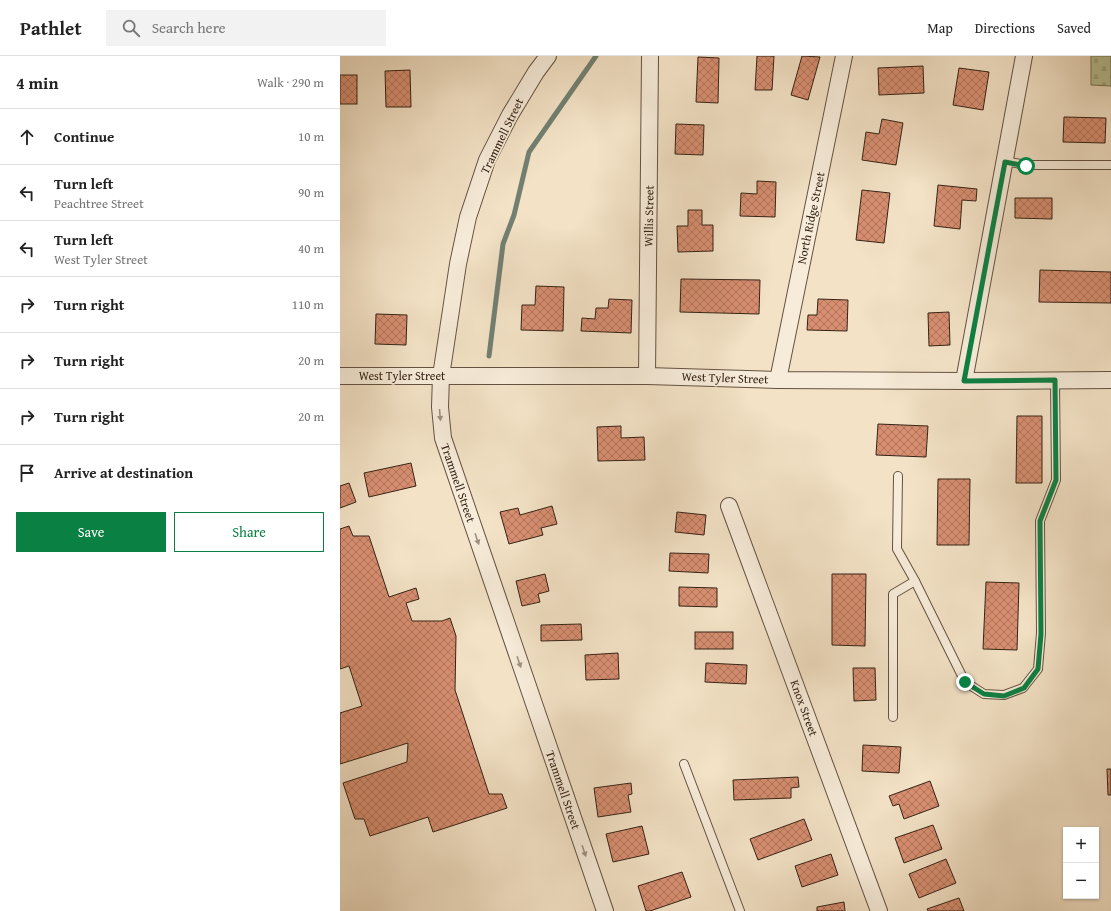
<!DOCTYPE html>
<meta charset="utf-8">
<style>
:root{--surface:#fff;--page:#f2f2f2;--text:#222;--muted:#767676;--line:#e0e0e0;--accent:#0b8043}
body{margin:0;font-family:"Gentium Book Plus",serif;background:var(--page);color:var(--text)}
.controls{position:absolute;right:12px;bottom:12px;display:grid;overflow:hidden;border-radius:0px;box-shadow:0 1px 3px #0004}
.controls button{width:36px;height:36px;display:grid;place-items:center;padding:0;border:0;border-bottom:1px solid var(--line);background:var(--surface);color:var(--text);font:20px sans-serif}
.stop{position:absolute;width:12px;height:12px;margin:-9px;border:3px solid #0b8043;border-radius:50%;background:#fff}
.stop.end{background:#0b8043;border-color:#fff;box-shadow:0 1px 4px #0008}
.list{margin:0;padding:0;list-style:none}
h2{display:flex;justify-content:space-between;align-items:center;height:52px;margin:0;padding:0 16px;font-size:17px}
h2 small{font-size:13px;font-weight:400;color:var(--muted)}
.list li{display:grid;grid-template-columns:26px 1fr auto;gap:12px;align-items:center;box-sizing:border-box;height:56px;padding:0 16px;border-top:1px solid var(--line)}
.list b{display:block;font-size:15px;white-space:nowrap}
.list p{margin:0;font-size:13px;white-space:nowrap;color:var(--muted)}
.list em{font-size:13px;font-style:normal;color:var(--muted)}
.actions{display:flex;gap:8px;padding:12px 16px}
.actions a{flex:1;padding:9px 0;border:1px solid var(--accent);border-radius:0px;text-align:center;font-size:14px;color:var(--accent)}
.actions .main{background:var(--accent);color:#fff}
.icon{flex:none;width:22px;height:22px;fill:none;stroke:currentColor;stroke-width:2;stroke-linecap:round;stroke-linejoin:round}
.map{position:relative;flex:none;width:771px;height:855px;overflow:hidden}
header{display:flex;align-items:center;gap:24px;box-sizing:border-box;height:56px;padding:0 20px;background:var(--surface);border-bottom:1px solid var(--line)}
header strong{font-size:19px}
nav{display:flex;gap:22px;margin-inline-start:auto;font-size:14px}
.search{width:280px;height:36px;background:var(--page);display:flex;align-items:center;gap:10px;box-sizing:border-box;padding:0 14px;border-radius:0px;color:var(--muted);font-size:15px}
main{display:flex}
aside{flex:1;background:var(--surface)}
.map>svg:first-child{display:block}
.cemetery{fill:url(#cemetery-stones);stroke:#767356}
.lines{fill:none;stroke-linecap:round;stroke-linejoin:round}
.stream{stroke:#728073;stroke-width:5}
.building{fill:url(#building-cross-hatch);stroke:#342215}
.lane-casing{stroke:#645241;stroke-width:10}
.street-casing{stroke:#645241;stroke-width:18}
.lane{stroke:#f7ecda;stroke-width:8}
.street{stroke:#f7ecda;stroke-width:16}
.oneway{fill:#9f9181}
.route{stroke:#0b8043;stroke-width:5}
.labels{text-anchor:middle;stroke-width:3.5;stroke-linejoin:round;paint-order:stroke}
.street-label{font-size:12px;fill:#342215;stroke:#f7ecda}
</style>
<header>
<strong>Pathlet</strong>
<div class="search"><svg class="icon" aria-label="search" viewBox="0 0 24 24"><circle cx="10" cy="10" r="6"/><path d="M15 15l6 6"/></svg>Search here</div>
<nav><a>Map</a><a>Directions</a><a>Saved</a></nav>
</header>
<main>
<aside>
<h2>4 min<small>Walk · 290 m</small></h2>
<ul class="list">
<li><svg class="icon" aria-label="ahead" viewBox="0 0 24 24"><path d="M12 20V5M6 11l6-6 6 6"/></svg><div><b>Continue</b></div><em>10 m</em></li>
<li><svg class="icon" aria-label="left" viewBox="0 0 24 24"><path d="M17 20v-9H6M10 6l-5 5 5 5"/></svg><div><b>Turn left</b><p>Peachtree Street</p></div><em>90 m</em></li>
<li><svg class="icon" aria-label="left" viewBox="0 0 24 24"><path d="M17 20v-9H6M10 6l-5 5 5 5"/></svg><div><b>Turn left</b><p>West Tyler Street</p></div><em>40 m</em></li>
<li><svg class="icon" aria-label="right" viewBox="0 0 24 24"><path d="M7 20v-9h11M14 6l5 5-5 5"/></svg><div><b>Turn right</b></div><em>110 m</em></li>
<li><svg class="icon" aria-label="right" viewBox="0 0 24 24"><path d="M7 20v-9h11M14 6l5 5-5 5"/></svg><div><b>Turn right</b></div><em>20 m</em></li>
<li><svg class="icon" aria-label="right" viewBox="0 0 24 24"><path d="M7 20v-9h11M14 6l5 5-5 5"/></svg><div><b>Turn right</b></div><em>20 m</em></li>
<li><svg class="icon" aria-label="arrive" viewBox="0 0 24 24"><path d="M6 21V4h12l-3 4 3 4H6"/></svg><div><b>Arrive at destination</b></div></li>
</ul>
<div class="actions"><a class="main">Save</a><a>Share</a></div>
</aside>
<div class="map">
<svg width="771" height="855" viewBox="0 0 771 855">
<defs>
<pattern id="cemetery-stones" width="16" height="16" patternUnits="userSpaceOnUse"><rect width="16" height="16" fill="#b8c497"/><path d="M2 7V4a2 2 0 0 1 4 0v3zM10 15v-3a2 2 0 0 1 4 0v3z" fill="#9fa881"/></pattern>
<pattern id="building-cross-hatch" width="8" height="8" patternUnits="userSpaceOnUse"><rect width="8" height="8" fill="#d88f71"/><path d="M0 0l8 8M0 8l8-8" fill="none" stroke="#b0745c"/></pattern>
</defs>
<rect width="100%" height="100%" fill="#f3e2c6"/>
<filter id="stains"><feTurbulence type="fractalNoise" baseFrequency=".005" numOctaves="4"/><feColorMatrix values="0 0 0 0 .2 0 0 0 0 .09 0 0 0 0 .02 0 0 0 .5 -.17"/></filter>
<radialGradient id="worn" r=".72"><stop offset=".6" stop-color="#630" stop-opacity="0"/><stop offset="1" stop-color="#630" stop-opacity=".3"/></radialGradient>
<polygon class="cemetery" points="751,0 771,0 771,30 751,29"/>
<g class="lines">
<polyline class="stream" points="149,300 163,188 174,159 189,96 256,0"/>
</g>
<g class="building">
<polygon points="417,0 434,0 432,34 415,34"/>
<polygon points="462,0 480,1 468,44 451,39"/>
<polygon points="358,1 379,2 378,47 356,46"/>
<polygon points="583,10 584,37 539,39 538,12"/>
<polygon points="619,12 649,16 643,54 613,49"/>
<polygon points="70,14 71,51 46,51 45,15"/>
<rect x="0" y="19" width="17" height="29"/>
<polygon points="724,61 766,62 765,87 723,86"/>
<polygon points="542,63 563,67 556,109 522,104 526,76 539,78"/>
<polygon points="336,68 364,69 363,99 335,98"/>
<polygon points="417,125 436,126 435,161 400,160 401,137 417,138"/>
<polygon points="598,129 637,133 636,145 622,144 620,173 594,170"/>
<polygon points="522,134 550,137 544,187 516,184"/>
<polygon points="675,142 712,142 712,163 675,162"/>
<polygon points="348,154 362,154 362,169 373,169 373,195 338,196 337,170 348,170"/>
<polygon points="700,214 771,216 771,247 699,246"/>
<polygon points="341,223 420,224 419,258 340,256"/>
<polygon points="196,230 224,231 223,275 181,274 182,249 195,249"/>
<polygon points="269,243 292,244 291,277 241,275 242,262 255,263 256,252 268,252"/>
<polygon points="478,243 508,244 507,275 467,274 468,259 477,259"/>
<polygon points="609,256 610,289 589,290 588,257"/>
<polygon points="36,258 67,259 66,289 35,288"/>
<polygon points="677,360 702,360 702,427 676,427"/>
<polygon points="538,368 588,370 586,401 536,399"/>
<polygon points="281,370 281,382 304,381 305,404 258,405 257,371"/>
<polygon points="71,407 76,430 29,441 24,417"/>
<polygon points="598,423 630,423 629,489 597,489"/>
<polygon points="9,427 16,446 0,452 0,430"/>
<polygon points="212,450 217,468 201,472 203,479 169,488 160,456 178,452 180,459"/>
<polygon points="337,456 366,459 364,479 335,476"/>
<polygon points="9,470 13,480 29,480 49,541 76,532 79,543 66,547 72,565 102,565 110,562 116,580 115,634 149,738 162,738 167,752 93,776 88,761 30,780 24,763 15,763 3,727 67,706 68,687 0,708 0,657 22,650 9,610 0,613 0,473"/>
<polygon points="330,497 369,498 368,517 329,515"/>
<polygon points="205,518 209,535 198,538 200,546 182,550 176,525"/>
<polygon points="492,518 526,518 525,590 492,589"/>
<polygon points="646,526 679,527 677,594 643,593"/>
<polygon points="339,531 377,532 377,551 339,550"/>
<polygon points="241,568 242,584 201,585 201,569"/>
<rect x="355" y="576" width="38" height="17"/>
<polygon points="278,597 279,623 246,624 245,599"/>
<polygon points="366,607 407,609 406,628 365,626"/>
<polygon points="513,612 535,612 536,644 514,645"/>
<polygon points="523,689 561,691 559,717 522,715"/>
<polygon points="767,713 771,713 771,739 768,739"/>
<polygon points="458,721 459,731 451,732 451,742 394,744 393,724"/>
<polygon points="590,725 599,750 564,763 559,748 553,750 549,740"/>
<polygon points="291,727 292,738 288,739 291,756 258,761 254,732"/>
<polygon points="464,763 472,784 418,804 410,783"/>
<polygon points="593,769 602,793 564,807 555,782"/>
<polygon points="302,770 309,798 273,806 266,778"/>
<polygon points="491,798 498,819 462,831 455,810"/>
<polygon points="606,803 616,827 579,842 569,818"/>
<polygon points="342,816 351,841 310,855 306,855 298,830"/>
<polygon points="619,842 624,855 588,855 587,853"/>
<polygon points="504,846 505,855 477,855 477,851"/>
</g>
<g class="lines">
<defs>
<g id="lane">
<polyline points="665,105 686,109 771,109"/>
<polyline points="558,420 557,493 575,525 625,626 644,638 664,639 683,632 698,613 701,577 700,465 716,424 715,324"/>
<polyline points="553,661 553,538 575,525"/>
<polyline points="344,708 400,855"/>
</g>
<g id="street">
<polyline points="208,0 196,16 170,59 147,104 128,161 118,208 101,320 100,351 103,382 265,855"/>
<polyline points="0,320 307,320 438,324 624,325 771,324"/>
<polyline points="307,320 310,0"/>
<polyline points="438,324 504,0"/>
<polyline points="624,325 684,0"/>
<polyline points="389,450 539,855"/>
</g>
</defs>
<use href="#lane" class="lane-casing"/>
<use href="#street" class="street-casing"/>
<use href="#lane" class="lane"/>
<use href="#street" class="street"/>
</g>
<defs><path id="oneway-solid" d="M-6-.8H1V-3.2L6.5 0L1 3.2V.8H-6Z"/></defs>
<g class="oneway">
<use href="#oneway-solid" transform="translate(100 359) rotate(85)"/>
<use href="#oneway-solid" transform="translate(137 483) rotate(71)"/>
<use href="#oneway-solid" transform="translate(179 606) rotate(71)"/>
<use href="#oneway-solid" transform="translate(244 795) rotate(71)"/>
</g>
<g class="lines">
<polyline class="route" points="625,626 644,638 664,640 684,632 698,613 701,578 700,465 716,424 715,324 624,325 665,106 686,110"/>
</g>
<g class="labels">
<g class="street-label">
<text transform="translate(162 80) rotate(-64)" y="4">Trammell Street</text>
<text transform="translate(309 160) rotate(-89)" y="4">Willis Street</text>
<text transform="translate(471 162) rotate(-78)" y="4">North Ridge Street</text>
<text x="62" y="324">West Tyler Street</text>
<text transform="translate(385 322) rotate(2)" y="4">West Tyler Street</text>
<text transform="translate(118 427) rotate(71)" y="4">Trammell Street</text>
<text transform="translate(464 652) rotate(70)" y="4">Knox Street</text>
<text transform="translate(223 734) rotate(71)" y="4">Trammell Street</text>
</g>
</g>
<rect width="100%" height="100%" filter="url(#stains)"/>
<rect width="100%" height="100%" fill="url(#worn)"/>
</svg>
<div class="controls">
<button>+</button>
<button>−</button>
</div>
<div class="stop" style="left:686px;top:110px"></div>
<div class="stop end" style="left:625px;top:626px"></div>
</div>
</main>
